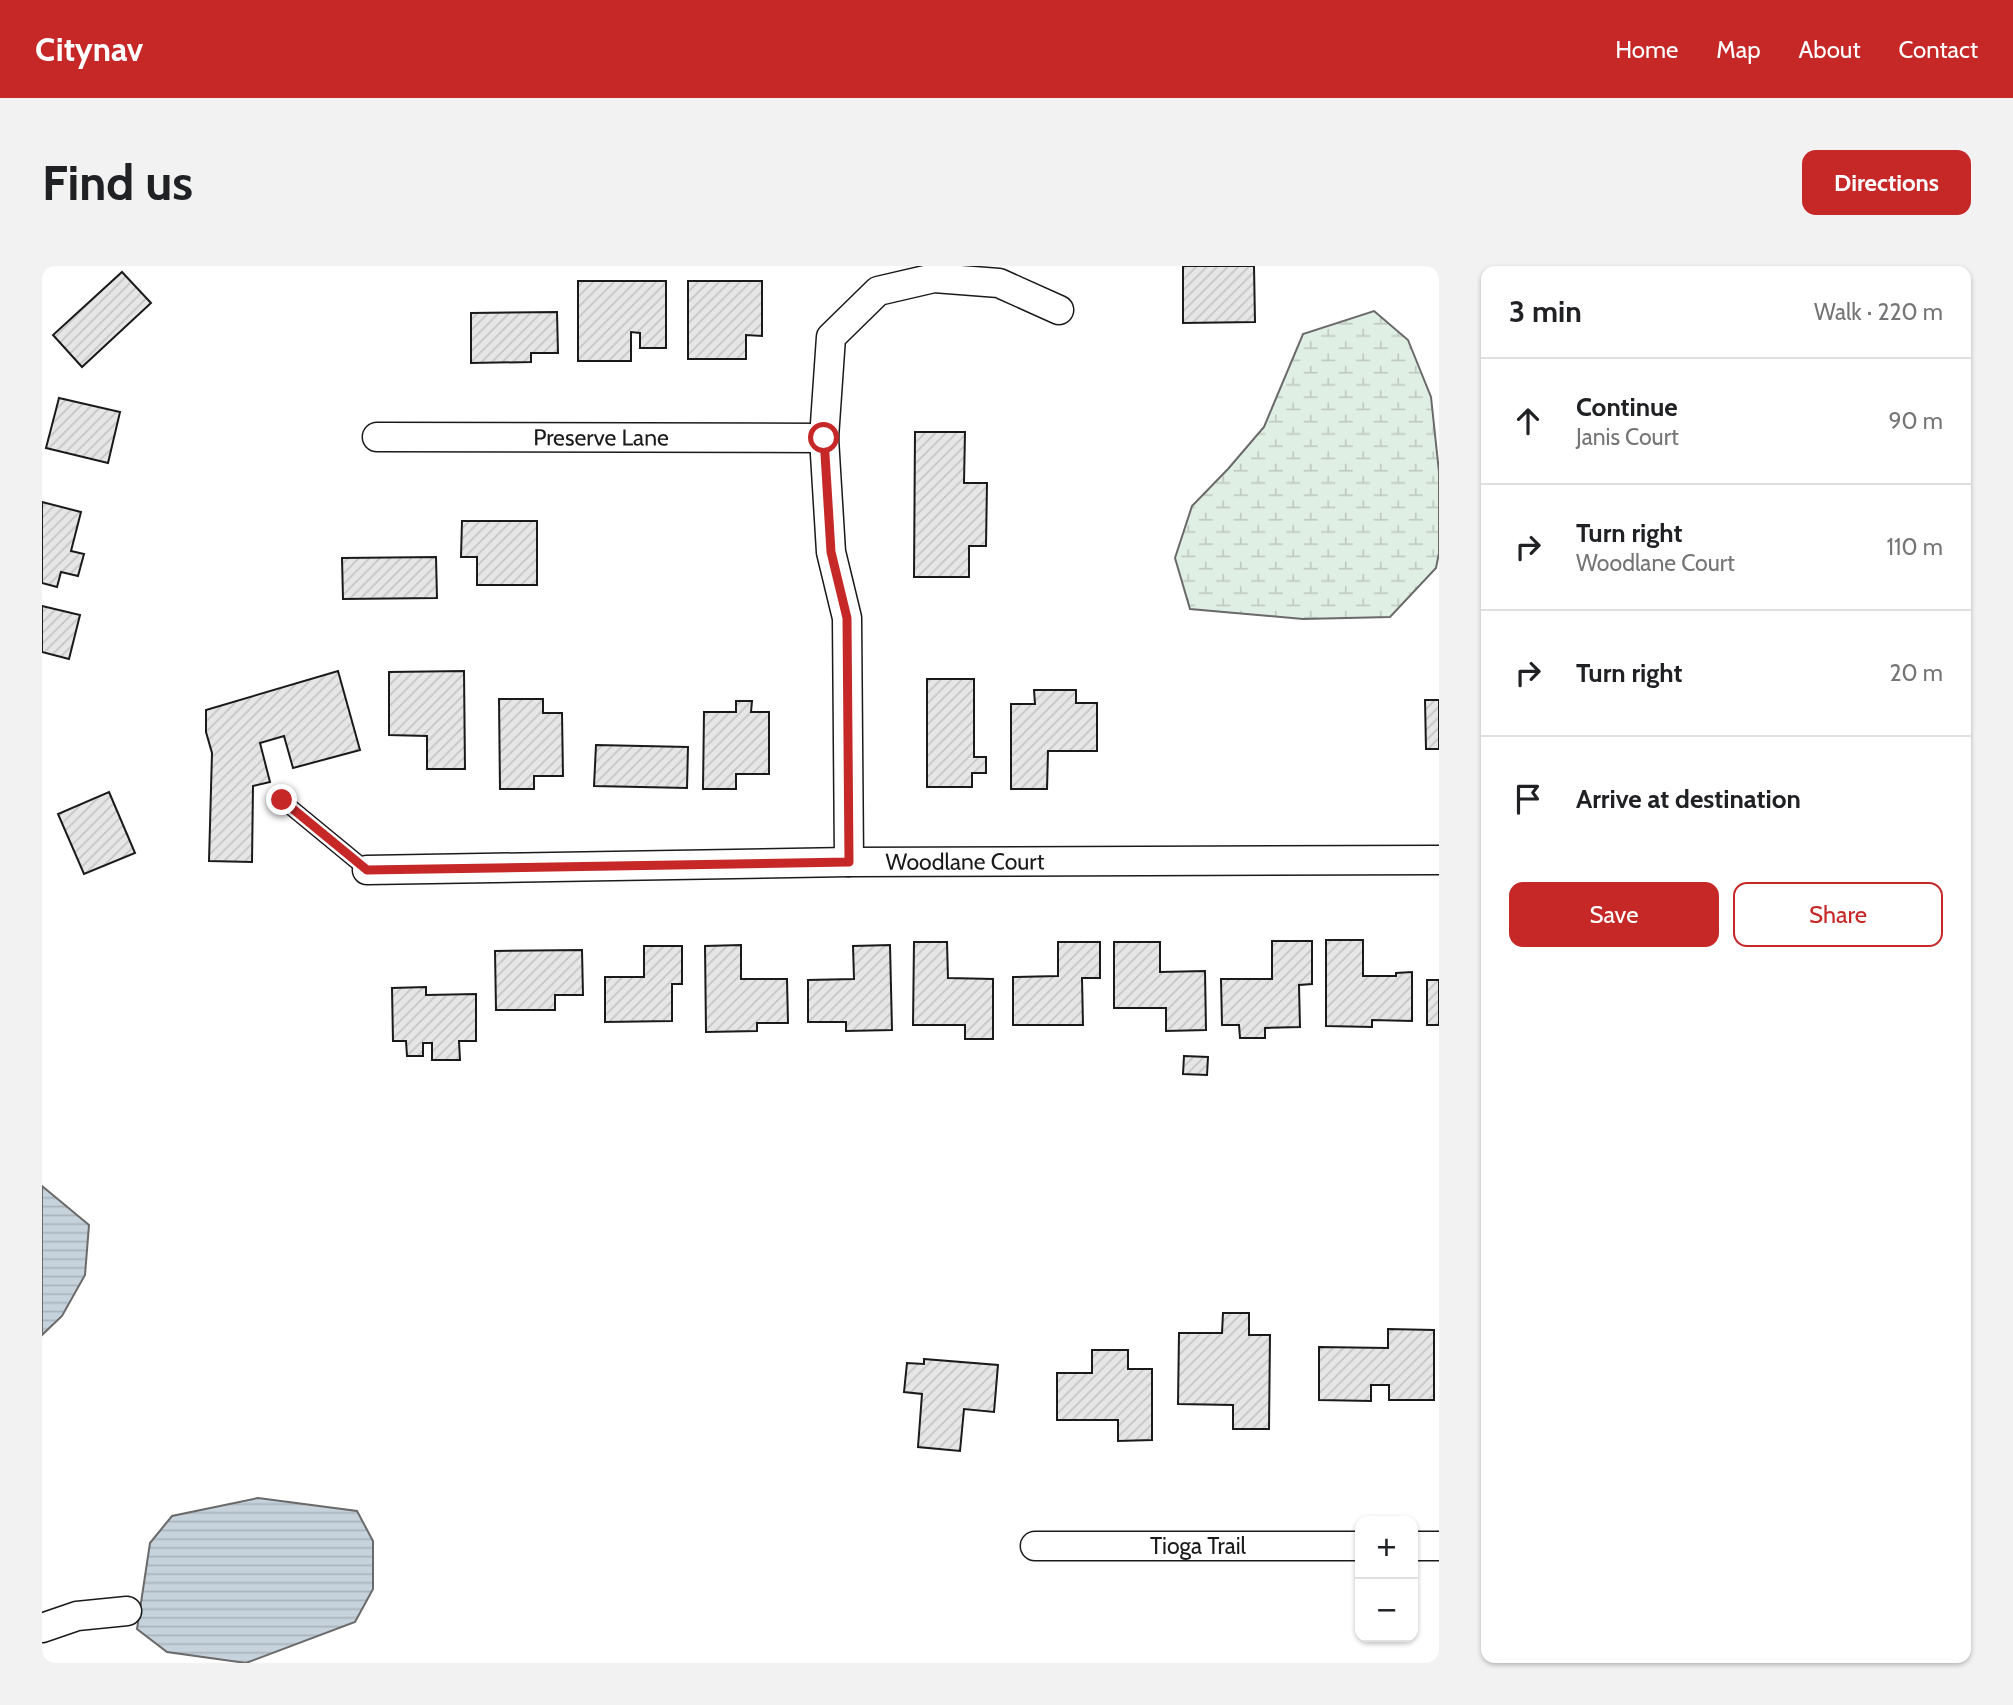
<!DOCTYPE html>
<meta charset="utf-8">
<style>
:root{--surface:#fff;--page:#f2f2f2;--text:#202124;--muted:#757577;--line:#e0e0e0;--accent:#c62828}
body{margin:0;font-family:Cabin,sans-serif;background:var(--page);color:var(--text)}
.controls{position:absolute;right:21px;bottom:21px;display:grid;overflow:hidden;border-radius:14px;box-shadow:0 2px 5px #0004}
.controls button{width:63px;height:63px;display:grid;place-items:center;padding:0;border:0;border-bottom:2px solid var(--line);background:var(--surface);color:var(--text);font:35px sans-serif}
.stop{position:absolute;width:21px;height:21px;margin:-16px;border:5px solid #c62828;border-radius:50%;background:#fff}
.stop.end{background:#c62828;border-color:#fff;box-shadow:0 2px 7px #0008}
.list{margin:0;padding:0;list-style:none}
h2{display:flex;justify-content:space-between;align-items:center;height:91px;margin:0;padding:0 28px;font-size:30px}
h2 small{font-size:23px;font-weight:400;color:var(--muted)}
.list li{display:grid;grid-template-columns:46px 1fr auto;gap:21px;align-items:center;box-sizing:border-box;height:126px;padding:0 28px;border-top:2px solid var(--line)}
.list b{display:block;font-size:26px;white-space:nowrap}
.list p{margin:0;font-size:23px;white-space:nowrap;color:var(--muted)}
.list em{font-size:23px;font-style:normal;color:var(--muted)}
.actions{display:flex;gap:14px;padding:21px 28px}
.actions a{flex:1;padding:16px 0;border:2px solid var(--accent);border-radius:14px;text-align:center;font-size:24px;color:var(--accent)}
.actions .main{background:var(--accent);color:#fff}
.icon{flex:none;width:38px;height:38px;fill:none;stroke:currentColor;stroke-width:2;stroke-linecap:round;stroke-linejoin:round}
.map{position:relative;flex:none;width:1397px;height:1397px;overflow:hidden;border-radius:14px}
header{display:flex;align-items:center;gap:42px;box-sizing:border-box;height:98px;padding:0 35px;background:var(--accent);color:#fff}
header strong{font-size:33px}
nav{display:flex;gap:38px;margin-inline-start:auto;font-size:24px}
.intro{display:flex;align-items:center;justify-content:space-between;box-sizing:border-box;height:168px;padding:0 42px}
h1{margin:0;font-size:49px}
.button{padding:18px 32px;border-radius:14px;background:var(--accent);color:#fff;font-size:24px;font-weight:700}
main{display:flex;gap:42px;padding:0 42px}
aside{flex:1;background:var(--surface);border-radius:14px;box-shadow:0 2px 5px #0004}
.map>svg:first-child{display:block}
.wetland{fill:url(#wetland-marsh);stroke:#6a6a6a;stroke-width:2}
.water{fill:url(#water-rules);stroke:#6a6a6a;stroke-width:2}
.building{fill:url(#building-hatch);stroke:#1a1a1a;stroke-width:2}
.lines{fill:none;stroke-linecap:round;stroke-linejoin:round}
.lane-casing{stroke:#1a1a1a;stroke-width:17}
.street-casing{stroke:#1a1a1a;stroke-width:31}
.lane{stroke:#fff;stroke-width:14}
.street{stroke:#fff;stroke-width:28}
.route{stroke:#c62828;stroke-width:9}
.labels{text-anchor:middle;stroke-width:5;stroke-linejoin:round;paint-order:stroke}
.street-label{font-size:23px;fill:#1a1a1a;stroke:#fff}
</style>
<header>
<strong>Citynav</strong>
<nav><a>Home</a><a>Map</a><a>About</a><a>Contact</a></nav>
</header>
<div class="intro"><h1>Find us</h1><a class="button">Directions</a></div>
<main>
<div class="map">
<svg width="1397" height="1397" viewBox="0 0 1397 1397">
<defs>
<pattern id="wetland-marsh" width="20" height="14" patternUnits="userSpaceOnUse" patternTransform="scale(1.75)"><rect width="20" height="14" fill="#e0efe3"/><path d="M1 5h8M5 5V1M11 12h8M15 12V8" fill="none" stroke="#c0ccc2"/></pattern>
<pattern id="water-rules" width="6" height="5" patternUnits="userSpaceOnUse" patternTransform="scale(1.75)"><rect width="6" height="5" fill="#c6d2dc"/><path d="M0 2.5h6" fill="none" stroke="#aab4bc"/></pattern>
<pattern id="building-hatch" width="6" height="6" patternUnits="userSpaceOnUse" patternTransform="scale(1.75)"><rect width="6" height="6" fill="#e6e6e6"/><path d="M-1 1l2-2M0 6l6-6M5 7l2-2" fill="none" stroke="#c5c5c5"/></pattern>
</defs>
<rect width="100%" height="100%" fill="#fff"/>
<polygon class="wetland" points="1332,45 1366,74 1389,131 1397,206 1397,287 1394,302 1348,351 1261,353 1148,343 1133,292 1150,240 1186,203 1222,161 1261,68"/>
<g class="water">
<polygon points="0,920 47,959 43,1009 20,1050 0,1069"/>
<polygon points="216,1232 315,1245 331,1275 331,1323 313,1356 204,1397 125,1386 95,1363 108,1277 130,1250"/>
</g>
<g class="building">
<polygon points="1141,0 1212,0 1213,56 1141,57"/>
<polygon points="80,6 109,37 40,101 11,69"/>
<polygon points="536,15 624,15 624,82 598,82 598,67 589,66 589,95 536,95"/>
<polygon points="646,15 720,15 720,70 704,69 704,93 646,93"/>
<polygon points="515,46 516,87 489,87 489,96 429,97 429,47"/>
<polygon points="17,132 78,146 66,197 4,182"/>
<polygon points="873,166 923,166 922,217 945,217 944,280 927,280 927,311 872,311"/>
<polygon points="0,236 39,246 29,285 42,288 36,310 19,306 15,321 0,317"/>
<polygon points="420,255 495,255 495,319 435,319 435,291 419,291"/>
<polygon points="394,291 395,332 301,333 300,292"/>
<polygon points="0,340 38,349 27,393 0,386"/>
<polygon points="296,405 318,484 251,502 242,470 218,477 228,516 211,520 210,596 167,595 170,487 164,466 164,444"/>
<polygon points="422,405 423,503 385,503 385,470 347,469 347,406"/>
<polygon points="885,413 932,413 932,491 944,491 944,507 930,507 930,521 885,521"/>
<polygon points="992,424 1034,424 1034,437 1055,437 1055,485 1006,485 1005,523 969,523 969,438 993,438"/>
<polygon points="457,433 501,433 501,447 520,447 521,510 492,510 492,523 458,523"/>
<polygon points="1383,434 1397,434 1397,483 1384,483"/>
<polygon points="694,435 710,435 709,446 727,446 727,508 694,508 694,523 661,523 662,446 694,446"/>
<polygon points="554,479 646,481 645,522 552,520"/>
<polygon points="67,526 93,587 42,608 16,548"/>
<polygon points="1284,674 1321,674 1321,710 1354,710 1354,707 1370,706 1370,755 1330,754 1330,761 1284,760"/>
<polygon points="1230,675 1270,675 1270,718 1257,719 1258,761 1223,762 1223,772 1198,772 1197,759 1180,759 1179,713 1230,713"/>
<polygon points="872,676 905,676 906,712 951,713 951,773 923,773 923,759 871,759"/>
<polygon points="1016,676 1058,676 1058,712 1040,712 1041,759 971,759 971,711 1016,710"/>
<polygon points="1072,676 1118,676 1118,706 1163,705 1164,764 1124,765 1124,742 1072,742"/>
<polygon points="699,679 699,713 745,713 746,757 715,757 715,765 664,766 663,680"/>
<polygon points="848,679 850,764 804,765 804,756 766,756 766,714 812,713 811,680"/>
<polygon points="602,680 640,680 640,718 630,718 630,755 563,756 563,711 602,711"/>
<polygon points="540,684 541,729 513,729 513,744 454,744 453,685"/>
<rect x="1385" y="714" width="12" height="45"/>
<polygon points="384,721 384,729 434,728 434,775 417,775 418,794 390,794 390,777 381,777 381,790 365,790 364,775 351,775 350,722"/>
<polygon points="1142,790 1166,791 1165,809 1141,808"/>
<polygon points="1181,1047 1207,1047 1207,1069 1228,1069 1227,1163 1191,1163 1191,1139 1136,1138 1137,1067 1180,1067"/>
<polygon points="1346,1063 1392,1064 1392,1134 1347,1134 1347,1119 1329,1119 1329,1135 1277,1134 1277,1081 1346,1082"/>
<polygon points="1050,1084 1086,1084 1086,1103 1110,1103 1110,1174 1076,1175 1076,1154 1015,1154 1015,1107 1050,1107"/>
<polygon points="882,1093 956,1099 952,1146 922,1143 918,1185 876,1181 880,1128 862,1126 865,1097 882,1098"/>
</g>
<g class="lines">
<defs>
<polyline id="lane" points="240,534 325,604"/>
<g id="street">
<path id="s1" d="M335,171L782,172"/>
<polyline points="807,596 805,352 789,286 782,172 789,71 836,25 892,12 957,17 1017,44"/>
<path id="s2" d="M325,604L807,596L1397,594"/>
<path id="s3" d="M993,1280H1318"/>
<polyline points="1371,1280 1397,1280"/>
<polyline points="0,1362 35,1350 85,1345"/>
</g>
</defs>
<use href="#lane" class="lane-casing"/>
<use href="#street" class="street-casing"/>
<use href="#lane" class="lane"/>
<use href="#street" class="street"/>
</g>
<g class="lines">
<polyline class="route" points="240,534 325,604 807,596 805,352 789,286 782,172"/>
</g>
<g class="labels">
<g class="street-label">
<text dy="8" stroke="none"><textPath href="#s1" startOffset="224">Preserve Lane</textPath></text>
<text dy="8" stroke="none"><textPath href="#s2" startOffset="598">Woodlane Court</textPath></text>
<text dy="8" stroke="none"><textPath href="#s3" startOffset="163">Tioga Trail</textPath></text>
</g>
</g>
</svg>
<div class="controls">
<button>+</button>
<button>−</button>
</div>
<div class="stop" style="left:782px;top:172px"></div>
<div class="stop end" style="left:240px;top:534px"></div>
</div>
<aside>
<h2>3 min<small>Walk · 220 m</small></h2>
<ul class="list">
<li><svg class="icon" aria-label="ahead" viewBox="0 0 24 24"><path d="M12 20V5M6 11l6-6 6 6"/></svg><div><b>Continue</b><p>Janis Court</p></div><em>90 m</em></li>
<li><svg class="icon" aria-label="right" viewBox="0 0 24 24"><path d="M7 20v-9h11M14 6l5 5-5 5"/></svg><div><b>Turn right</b><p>Woodlane Court</p></div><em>110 m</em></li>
<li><svg class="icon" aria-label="right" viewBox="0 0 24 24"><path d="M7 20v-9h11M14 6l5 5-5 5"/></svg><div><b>Turn right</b></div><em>20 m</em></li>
<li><svg class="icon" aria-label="arrive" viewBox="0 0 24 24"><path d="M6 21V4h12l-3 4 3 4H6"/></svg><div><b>Arrive at destination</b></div></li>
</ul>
<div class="actions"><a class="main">Save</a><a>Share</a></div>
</aside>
</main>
